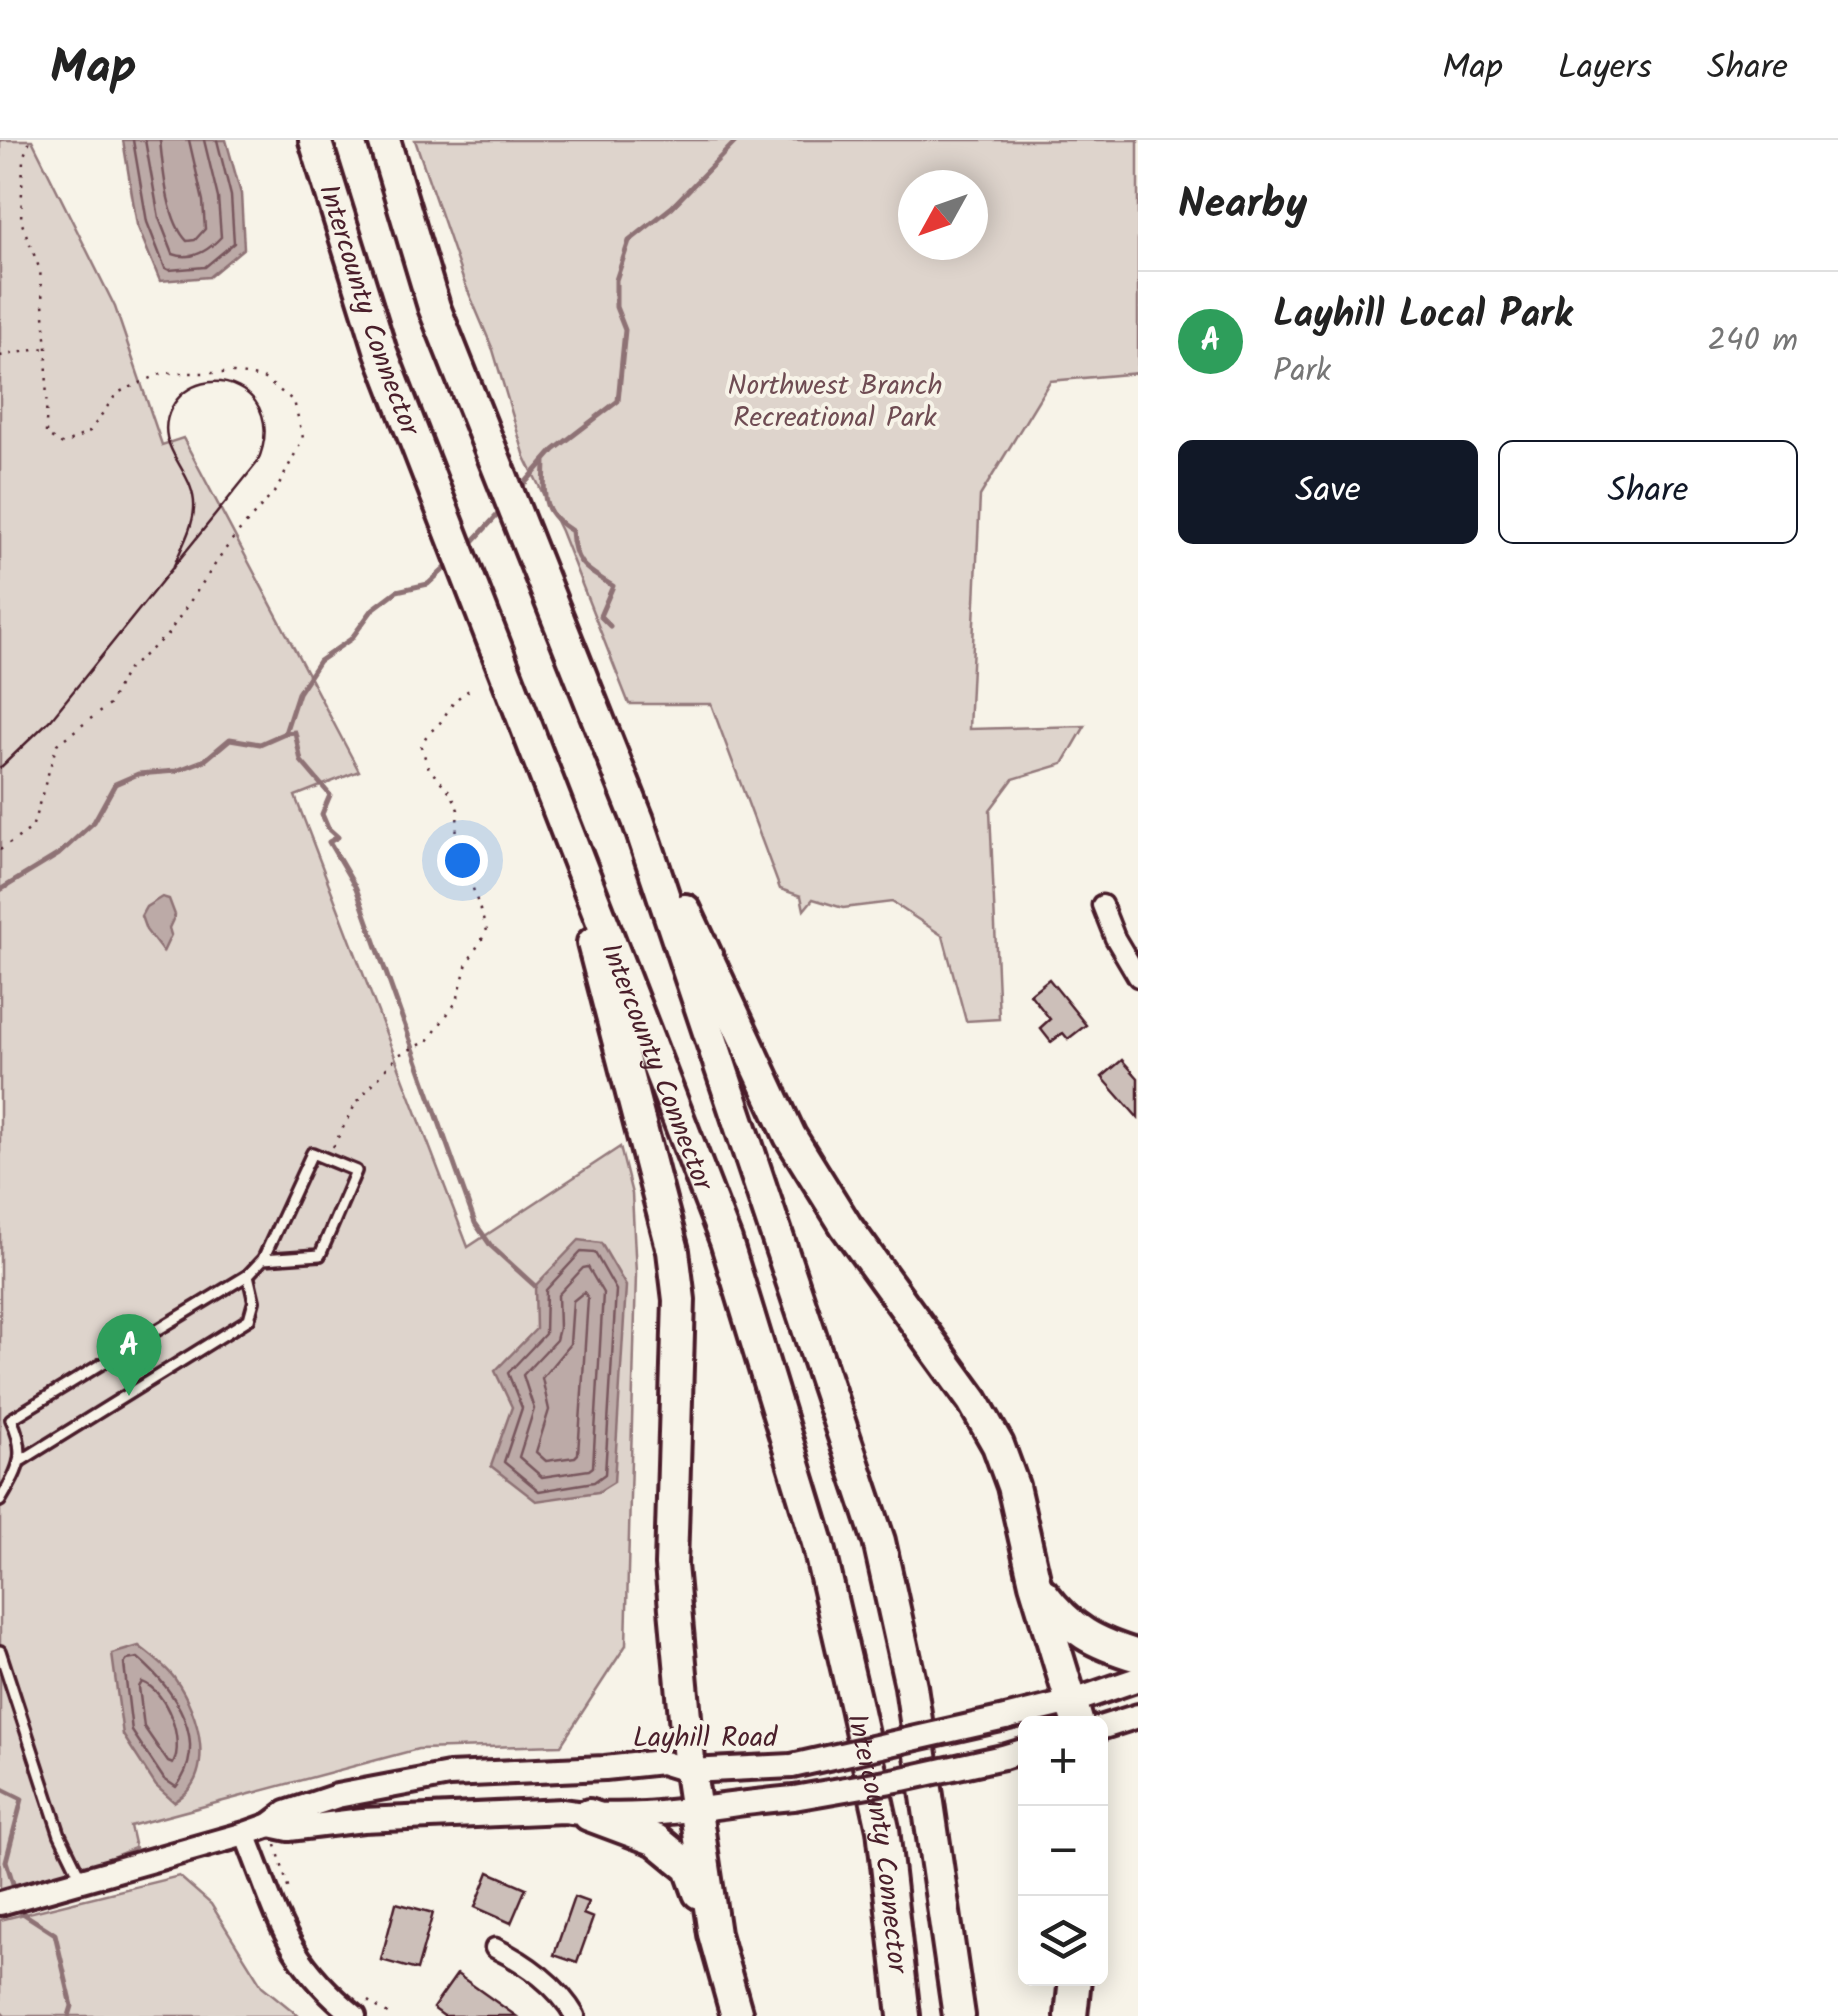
<!DOCTYPE html>
<meta charset="utf-8">
<style>
:root{--surface:#fff;--page:#f2f2f2;--text:#222;--muted:#767676;--line:#e0e0e0;--accent:#111827}
body{margin:0;font-family:Kalam,sans-serif;background:var(--page);color:var(--text)}
.controls{position:absolute;right:30px;bottom:30px;display:grid;overflow:hidden;border-radius:15px;box-shadow:0 5px 25px #0003}
.controls button{width:90px;height:90px;display:grid;place-items:center;padding:0;border:0;border-bottom:2px solid var(--line);background:var(--surface);color:var(--text);font:50px sans-serif}
.compass{position:absolute;left:898px;top:30px;width:90px;height:90px;border-radius:50%;background:var(--surface);box-shadow:0 5px 25px #0003;rotate:230deg}
.you{position:absolute;left:462px;top:720px;width:35px;height:35px;margin:-25px;border:8px solid #fff;border-radius:50%;background:#1a73e8;box-shadow:0 0 0 15px #1a73e833}
.badge{display:grid;place-items:center;width:65px;height:65px;border-radius:50%;background:var(--accent);color:#fff;font-size:32px;font-weight:700}
.pin{position:absolute;translate:-50% -82px;filter:drop-shadow(0 2px 5px #0008)}
.pin::after{content:'';position:absolute;top:52px;width:35px;height:30px;background:inherit;clip-path:polygon(0 0,100% 0,50% 100%)}
.list{margin:0;padding:0;list-style:none}
h2{display:flex;justify-content:space-between;align-items:center;height:130px;margin:0;padding:0 40px;font-size:42px}
h2 small{font-size:32px;font-weight:400;color:var(--muted)}
.list li{display:grid;grid-template-columns:65px 1fr auto;gap:30px;align-items:center;box-sizing:border-box;height:140px;padding:0 40px;border-top:2px solid var(--line)}
.list b{display:block;font-size:38px;white-space:nowrap}
.list p{margin:0;font-size:32px;white-space:nowrap;color:var(--muted)}
.list em{font-size:32px;font-style:normal;color:var(--muted)}
.actions{display:flex;gap:20px;padding:30px 40px}
.actions a{flex:1;padding:22px 0;border:2px solid var(--accent);border-radius:15px;text-align:center;font-size:35px;color:var(--accent)}
.actions .main{background:var(--accent);color:#fff}
.icon{flex:none;width:55px;height:55px;fill:none;stroke:currentColor;stroke-width:2;stroke-linecap:round;stroke-linejoin:round}
.map{position:relative;flex:none;width:1138px;height:1876px;overflow:hidden}
header{display:flex;align-items:center;gap:60px;box-sizing:border-box;height:140px;padding:0 50px;background:var(--surface);border-bottom:2px solid var(--line)}
header strong{font-size:48px}
nav{display:flex;gap:55px;margin-inline-start:auto;font-size:35px}
main{display:flex}
aside{flex:1;background:var(--surface)}
.map>svg:first-child{display:block}
.green{fill:#ded4cc;stroke:#947a7c;stroke-width:2.5;fill-rule:evenodd}
.water{fill:#bcaaa7;stroke:#8e7275;stroke-width:2.5}
.lines{fill:none;stroke-linecap:round;stroke-linejoin:round}
.shore{stroke:#78575d;stroke-width:2.5}
.stream{stroke:#8e7275;stroke-width:5}
.building{fill:#ccbfb9;stroke:#4a1f2b;stroke-width:2.5}
.service-casing{stroke:#4a1f2b;stroke-width:16}
.minor-casing{stroke:#4a1f2b;stroke-width:25}
.tertiary-casing{stroke:#4a1f2b;stroke-width:28}
.secondary-casing{stroke:#4a1f2b;stroke-width:30}
.motorway-casing{stroke:#4a1f2b;stroke-width:38}
.path{stroke:#4a1f2b;stroke-width:2.5;stroke-dasharray:2.5 8;stroke-linecap:butt}
.service{stroke:#f7f3e8;stroke-width:9}
.minor{stroke:#f7f3e8;stroke-width:18}
.tertiary{stroke:#f7f3e8;stroke-width:20}
.secondary{stroke:#f7f3e8;stroke-width:22}
.motorway{stroke:#f7f3e8;stroke-width:30}
.tram{stroke:#4a1f2b;stroke-width:2.5}
.secondary-bridge-casing{stroke:#4a1f2b;stroke-width:30;stroke-linecap:butt}
.secondary-bridge{stroke:#f7f3e8;stroke-width:22}
.labels{text-anchor:middle;stroke-width:8;stroke-linejoin:round;paint-order:stroke}
.street-label{font-size:28px;fill:#4a1f2b;stroke:#f7f3e8}
.park-label{font-size:28px;fill:#6f4c53;stroke:#f7f3e8}
</style>
<header>
<strong>Map</strong>
<nav><a>Map</a><a>Layers</a><a>Share</a></nav>
</header>
<main>
<div class="map">
<svg width="1138" height="1876" viewBox="0 0 1138 1876">
<rect width="100%" height="100%" fill="#f7f3e8"/>
<filter id="ink" filterUnits="userSpaceOnUse"><feTurbulence type="fractalNoise" baseFrequency=".01" numOctaves="2"/><feDisplacementMap in="SourceGraphic" scale="20" xChannelSelector="R" yChannelSelector="G"/><feConvolveMatrix kernelMatrix="1 2 1 2 8 2 1 2 1" color-interpolation-filters="sRGB"/></filter>
<g filter="url(#ink)">
<g class="green">
<polygon points="0,0 32,0 115,167 162,305 183,298 359,631 295,656 468,1107 620,1007 632,1054 636,1134 626,1505 561,1605 418,1609 130,1686 135,1708 42,1745 0,1757"/>
<path d="M415,0H1138V233L1050,241L980,356L969,589L1085,586L1063,624L1013,639L990,670L999,879L966,881L943,796L892,762L843,768L813,759L804,770L801,756L780,749L711,564H629L561,391L525,317L493,210L463,139ZM913,45H973V105H913Z"/>
<polygon points="179,1736 211,1764 262,1846 299,1876 5,1876 0,1871 0,1780"/>
</g>
<g class="water">
<polygon points="123,0 226,0 241,54 244,108 209,137 160,141 137,85"/>
<polygon points="162,757 169,759 175,775 169,788 171,795 163,812 146,790 141,776 146,767"/>
<polygon points="579,1100 601,1103 626,1146 614,1342 598,1352 536,1361 491,1326 512,1267 495,1231 536,1189 535,1146"/>
<path d="M139,1506C151,1516 166,1526 175,1539C199,1573 218,1636 174,1662L156,1646L123,1595L112,1514Z"/>
</g>
<g class="lines">
<g class="shore">
<polyline points="133,0 147,82 165,128 169,130 205,127 234,103 231,56 217,0"/>
<path d="M145,0L159,78L173,114C192,121 208,111 221,97L218,58L204,0"/>
<path d="M160,0C163,29 167,81 187,101L195,100L205,89L203,61L189,0"/>
<polygon points="581,1112 595,1113 616,1150 605,1334 594,1342 539,1351 504,1322 522,1268 508,1233 545,1194 546,1150"/>
<polygon points="588,1127 603,1153 593,1327 589,1330 542,1337 519,1317 534,1269 523,1235 556,1200 559,1188 558,1155 583,1128"/>
<polygon points="584,1152 588,1158 578,1314 575,1317 546,1321 536,1312 549,1270 542,1238 570,1204 573,1161"/>
<path d="M138,1518C174,1549 211,1602 176,1647L164,1639L132,1591L124,1524L127,1520Z"/>
<path d="M142,1542C167,1551 185,1601 173,1624L168,1622L144,1587L139,1547Z"/>
</g>
<g class="stream">
<path d="M545,322C544,357 540,371 572,391C574,425 586,429 613,446L600,476L610,486"/>
<polyline points="518,351 554,310 618,261 625,190 616,167 616,140 629,101 672,67 737,0"/>
<polyline points="468,407 501,371"/>
<polyline points="285,593 295,592 301,621 330,655 322,674 328,688 338,697 329,702 356,748 475,1083 491,1106 535,1146"/>
<polyline points="0,750 59,714 94,682 115,644 138,634 176,631 205,620 230,599 260,604 285,593 298,553 319,521 351,499 373,469 397,451 428,444 453,421"/>
<polyline points="0,1648 22,1659 6,1721 15,1750"/>
<polyline points="19,1765 21,1772 55,1794 72,1866 69,1876"/>
</g>
</g>
<g class="building">
<polygon points="1049,839 1086,885 1068,899 1063,893 1051,902 1040,888 1050,879 1030,854"/>
<polygon points="1122,920 1138,938 1138,978 1102,937"/>
<polygon points="489,1732 526,1748 511,1783 475,1767"/>
<polygon points="574,1757 588,1762 583,1774 593,1778 577,1823 554,1815"/>
<polygon points="396,1763 433,1773 417,1830 381,1820"/>
<polygon points="457,1834 516,1876 444,1876 433,1868"/>
</g>
<g class="lines">
<defs>
<g id="service">
<polyline points="22,1320 249,1179 254,1161 248,1135"/>
<path d="M0,1361C19,1328 28,1315 11,1279L248,1135L263,1119L312,1013L356,1031L320,1115L263,1119"/>
<polyline points="0,1511 60,1695 81,1738"/>
</g>
<g id="minor">
<polyline points="1102,765 1115,798 1138,837"/>
<path d="M495,1808C526,1823 558,1846 575,1876"/>
</g>
<path id="tertiary" d="M245,1694C279,1777 282,1816 355,1876"/>
<g id="secondary">
<polyline points="1005,1578 1071,1562 1138,1539"/>
<polyline points="1100,1588 1138,1576"/>
<polyline points="1003,1617 1026,1610"/>
<path d="M270,1685L289,1689L363,1680L563,1671C639,1683 718,1664 794,1658"/>
<polyline points="0,1763 245,1694 270,1685 286,1673 337,1656 449,1635 605,1628 661,1622 690,1631 792,1626"/>
</g>
<g id="motorway">
<path id="s1" d="M315,0L381,212L726,1101L818,1403L856,1567L883,1689L904,1876"/>
<polyline points="384,0 434,167 638,680 879,1401 911,1546 959,1876"/>
<polyline points="685,770 790,996 846,1086 973,1261 998,1305 1013,1346 1035,1443 1078,1584"/>
<polyline points="593,803 673,1111 679,1160 671,1425 690,1631 714,1794 737,1876"/>
<path d="M1043,1454C1071,1491 1095,1503 1138,1516"/>
<polyline points="589,1675 656,1700 690,1728 699,1753"/>
<polyline points="1071,1876 1075,1838"/>
</g>
</defs>
<use href="#service" class="service-casing"/>
<use href="#minor" class="minor-casing"/>
<use href="#tertiary" class="tertiary-casing"/>
<use href="#secondary" class="secondary-casing"/>
<use href="#motorway" class="motorway-casing"/>
<g class="path">
<polyline points="0,216 45,208"/>
<polyline points="0,710 32,688 57,604 109,565 125,532 168,494 231,401 277,349 303,298 294,261 263,238 234,233 163,233 117,253 90,291 63,305 46,295 47,208 40,130 21,81 23,18 30,0"/>
<path d="M333,1007L356,963L398,915L428,901L457,861L467,823L487,791L456,697L458,670L452,654L429,629L421,606C429,588 434,592 442,580C453,563 453,560 471,549"/>
<polyline points="276,1705 289,1751"/>
<polyline points="368,1861 391,1876"/>
</g>
<use href="#service" class="service"/>
<use href="#minor" class="minor"/>
<use href="#tertiary" class="tertiary"/>
<use href="#secondary" class="secondary"/>
<use href="#motorway" class="motorway"/>
<path class="tram" d="M0,628L51,579L257,323C291,247 201,216 172,267C150,307 197,331 194,369C193,388 180,410 173,428"/>
<defs>
<g id="secondary-bridge">
<polyline points="792,1626 1005,1578"/>
<polyline points="794,1658 903,1639 1003,1617"/>
</g>
</defs>
<use href="#secondary-bridge" class="secondary-bridge-casing"/>
<use href="#secondary-bridge" class="secondary-bridge"/>
</g>
</g>
<g class="labels">
<g class="street-label">
<text dy="10" stroke="none"><textPath href="#s1" startOffset="178">Intercounty Connector</textPath></text>
<text dy="10" stroke="none"><textPath href="#s1" startOffset="988">Intercounty Connector</textPath></text>
<text x="705" y="1606">Layhill Road</text>
<text dy="10" stroke="none"><textPath href="#s1" startOffset="1798">Intercounty Connector</textPath></text>
</g>
<g class="park-label">
<text x="835" y="254">Northwest Branch<tspan x="835" dy="32">Recreational Park</tspan></text>
</g>
</g>
</svg>
<div class="controls">
<button>+</button>
<button>−</button>
<button><svg class="icon" aria-label="layers" viewBox="0 0 24 24"><path d="M12 4l9 5-9 5-9-5zM3 14l9 5 9-5"/></svg></button>
</div>
<svg class="compass" viewBox="-18 -18 36 36"><path d="M0-13l5 13h-10z" fill="#e53935"/><path d="M0 13l5-13h-10z" fill="#767676"/></svg>
<div class="you"></div>
<div class="pin badge" style="left:129px;top:1256px;background:#2e9e5b">A</div>
</div>
<aside>
<h2>Nearby<small></small></h2>
<ul class="list">
<li><span class="badge" style="background:#2e9e5b">A</span><div><b>Layhill Local Park</b><p>Park</p></div><em>240 m</em></li>
</ul>
<div class="actions"><a class="main">Save</a><a>Share</a></div>
</aside>
</main>
